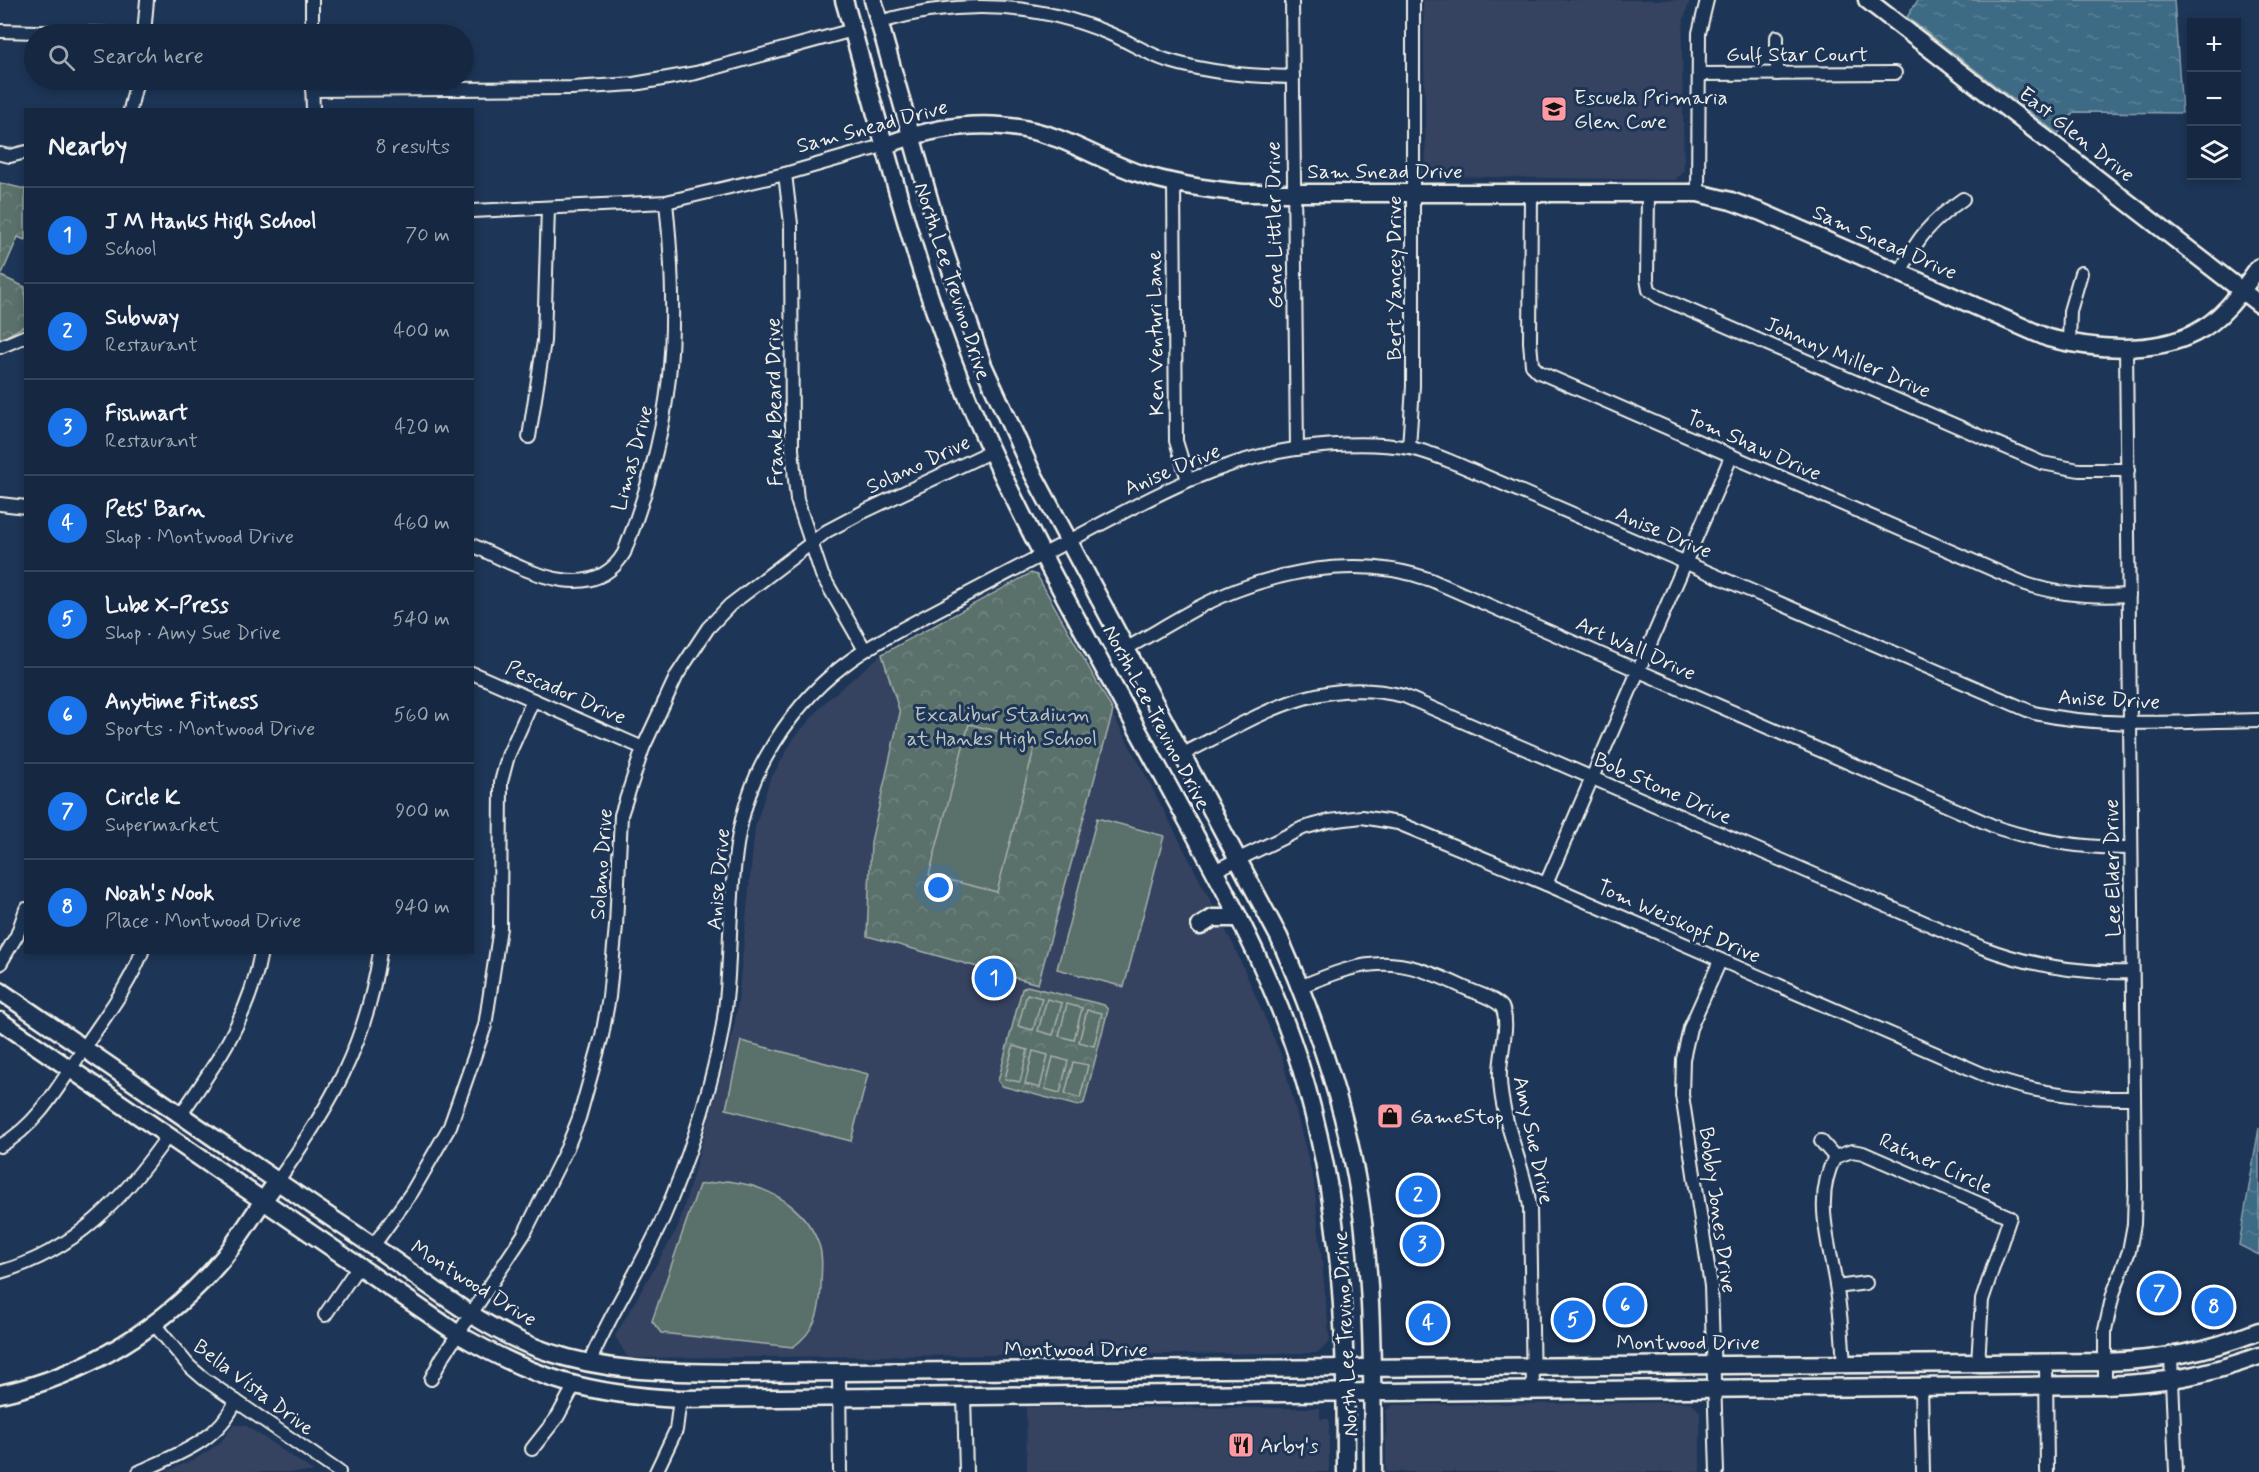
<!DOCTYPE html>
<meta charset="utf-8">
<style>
:root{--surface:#162841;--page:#23344c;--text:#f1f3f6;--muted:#9ea6b1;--line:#35445a;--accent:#1a73e8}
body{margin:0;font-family:Mynerve,sans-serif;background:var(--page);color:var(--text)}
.controls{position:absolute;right:18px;top:18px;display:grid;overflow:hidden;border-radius:0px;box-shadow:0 3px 9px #0003}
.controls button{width:54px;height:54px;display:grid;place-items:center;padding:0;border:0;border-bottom:2px solid var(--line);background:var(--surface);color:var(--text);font:30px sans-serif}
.you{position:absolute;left:939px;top:888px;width:21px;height:21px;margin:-15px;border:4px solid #fff;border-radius:50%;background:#1a73e8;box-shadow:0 0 0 9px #1a73e833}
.badge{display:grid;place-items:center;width:39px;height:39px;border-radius:50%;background:var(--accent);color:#fff;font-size:20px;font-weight:700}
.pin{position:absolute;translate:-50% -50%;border:3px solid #fff;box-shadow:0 2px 6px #0006}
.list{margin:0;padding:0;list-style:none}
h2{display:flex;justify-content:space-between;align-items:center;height:78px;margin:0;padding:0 24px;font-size:26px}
h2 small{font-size:20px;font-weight:400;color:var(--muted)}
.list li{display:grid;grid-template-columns:39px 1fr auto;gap:18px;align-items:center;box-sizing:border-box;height:96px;padding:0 24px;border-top:2px solid var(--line)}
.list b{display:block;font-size:22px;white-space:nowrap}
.list p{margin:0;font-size:20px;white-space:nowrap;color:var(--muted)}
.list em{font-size:20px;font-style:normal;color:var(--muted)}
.icon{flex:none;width:33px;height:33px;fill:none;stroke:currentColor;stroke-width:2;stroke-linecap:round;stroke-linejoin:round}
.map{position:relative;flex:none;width:2259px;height:1472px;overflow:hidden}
.search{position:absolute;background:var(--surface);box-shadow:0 3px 9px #0003;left:24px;top:24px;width:450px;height:66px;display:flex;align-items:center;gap:15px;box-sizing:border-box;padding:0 21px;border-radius:33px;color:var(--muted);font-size:22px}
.panel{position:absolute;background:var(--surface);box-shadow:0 3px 9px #0003;left:24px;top:108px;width:450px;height:846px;border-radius:0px}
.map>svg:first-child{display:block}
.built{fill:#344261}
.park{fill:url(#park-crowns);stroke:#a7b0aa;stroke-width:1.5}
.pitch{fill:#5a6f6b;stroke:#a7b0aa;stroke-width:1.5}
.water{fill:url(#water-ripples);stroke:#87a0ac;stroke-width:1.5}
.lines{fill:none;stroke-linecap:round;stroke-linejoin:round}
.street-casing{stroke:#f4f1e8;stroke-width:16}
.secondary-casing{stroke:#f4f1e8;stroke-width:21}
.street{stroke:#1d3557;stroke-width:12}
.secondary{stroke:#1d3557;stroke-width:16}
.labels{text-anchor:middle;stroke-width:6;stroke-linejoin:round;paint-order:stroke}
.street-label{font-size:21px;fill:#f4f1e8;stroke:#1d3557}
.poi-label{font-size:21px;fill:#f4f1e8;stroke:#1d3557;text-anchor:start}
.park-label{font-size:21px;fill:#bec4bc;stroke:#1d3557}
</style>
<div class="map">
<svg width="2259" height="1472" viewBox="0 0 2259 1472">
<defs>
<pattern id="park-crowns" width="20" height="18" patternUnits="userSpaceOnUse" patternTransform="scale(1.5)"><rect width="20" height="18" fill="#5a6f6b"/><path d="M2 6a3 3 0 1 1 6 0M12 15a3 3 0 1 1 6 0" fill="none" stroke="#728480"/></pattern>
<pattern id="water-ripples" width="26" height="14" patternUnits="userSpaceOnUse" patternTransform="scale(1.5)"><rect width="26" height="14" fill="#3e6a84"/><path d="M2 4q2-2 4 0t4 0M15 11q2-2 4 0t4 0" fill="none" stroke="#5a8095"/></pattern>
</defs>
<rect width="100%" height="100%" fill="#1d3557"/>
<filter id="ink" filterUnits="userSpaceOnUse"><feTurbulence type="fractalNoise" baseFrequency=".0167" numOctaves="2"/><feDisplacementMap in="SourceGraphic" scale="12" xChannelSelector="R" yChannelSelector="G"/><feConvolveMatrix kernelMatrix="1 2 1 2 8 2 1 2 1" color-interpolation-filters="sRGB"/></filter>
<g filter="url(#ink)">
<g class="built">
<polygon points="1423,0 1690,0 1684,19 1682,45 1684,172 1675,180 1426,176"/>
<polygon points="1031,573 1037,575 1144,772 1234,946 1282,1057 1314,1181 1330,1342 1317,1353 628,1358 615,1336 678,1227 730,1045 737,1010 755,827 769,782 794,738 826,701 882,654"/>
<polygon points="1691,1402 1700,1412 1700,1472 1386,1472 1386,1411 1393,1405"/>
<polygon points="1026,1407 1320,1408 1320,1419 1329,1419 1329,1472 1027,1472"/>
<polygon points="233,1425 245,1425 315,1472 165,1472 197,1458 220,1443"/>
</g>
<g class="park">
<polygon points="0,183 25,189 25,240 18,237 1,276 25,287 26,325 0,340"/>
<polygon points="1031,573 1037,575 1113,711 1038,984 867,936 871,842 900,713 882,654"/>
<polygon points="1027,986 1104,1005 1108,1010 1084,1103 1078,1106 1002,1086 998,1081 1022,989"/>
</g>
<g class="pitch">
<polygon points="969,724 1036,741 997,892 929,875"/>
<polygon points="1097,818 1164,836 1124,987 1057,969"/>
<polygon points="1027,994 1042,998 1033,1030 1018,1026"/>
<polygon points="1047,999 1062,1003 1053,1035 1038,1031"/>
<polygon points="1067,1004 1082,1008 1074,1040 1059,1036"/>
<polygon points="1087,1010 1102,1013 1094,1046 1079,1042"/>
<polygon points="741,1041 868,1074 851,1141 726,1109"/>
<polygon points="1013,1046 1028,1050 1020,1082 1005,1079"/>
<polygon points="1033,1051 1048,1055 1040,1088 1025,1084"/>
<polygon points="1053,1057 1068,1061 1060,1093 1045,1089"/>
<polygon points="1073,1062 1088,1065 1080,1098 1065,1094"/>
<path d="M727,1181C765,1185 803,1204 818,1242C824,1256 821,1273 821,1287C820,1313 815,1331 793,1347L661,1333L652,1321L699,1185Z"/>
</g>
<g class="water">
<polygon points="1918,0 2174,0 2182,113 2074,112 2058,134 1907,17"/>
<polygon points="2259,1128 2259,1255 2239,1245"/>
</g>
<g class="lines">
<defs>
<g id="street">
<polyline points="312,0 312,34"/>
<polyline points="1292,0 1297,449"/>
<path d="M880,22C956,0 1034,2 1108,33C1128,41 1146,53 1166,60C1208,73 1249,76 1293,77"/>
<polyline points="0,31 112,34"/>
<polyline points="144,34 147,0"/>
<polyline points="1777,37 1777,74"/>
<polyline points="1699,74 1895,73"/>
<polyline points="312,80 313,110"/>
<polyline points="312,90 572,88 634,84 696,73 853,30"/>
<polyline points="130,110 137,80"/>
<polyline points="0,154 10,156 26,152"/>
<polyline points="785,174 791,224 792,449 797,500 822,575 865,650"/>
<polyline points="1174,183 1176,441 1188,480"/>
<path d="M1531,193L1530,342L1532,365L1539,372L2026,584C2059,595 2094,597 2129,595"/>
<polyline points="1648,193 1647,279 1649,290 1659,297 2042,463 2079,470 2128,470"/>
<polyline points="1698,193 1699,33 1707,0"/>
<polyline points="472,211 666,202 785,174 886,145"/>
<path d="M1900,273C1917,238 1931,221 1963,199"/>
<polyline points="2069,343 2070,311 2081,273"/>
<polyline points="0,347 26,336"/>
<polyline points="529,437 544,341 548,208"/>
<polyline points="1409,448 1413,386 1413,0"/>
<polyline points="0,504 26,507"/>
<path d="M472,545C515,564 590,611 624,553C673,426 680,337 666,202"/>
<path d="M1127,648C1162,629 1199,604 1237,590C1298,567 1369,557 1431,580L1998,828C2043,843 2085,848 2131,848"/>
<polyline points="472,673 643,748"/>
<path d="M1183,754C1257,717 1318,674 1404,696L1981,947C2031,966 2079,974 2132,972"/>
<path d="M1214,871L1303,828L1329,821L1362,817L1398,823L1546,884L1994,1079C2040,1094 2084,1099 2133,1098"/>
<polyline points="1546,884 1731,457"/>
<polyline points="0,964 17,935 26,909"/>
<path d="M1300,987C1370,957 1396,955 1465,988C1476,993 1494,998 1502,1007C1511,1026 1498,1058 1500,1080C1502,1124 1524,1164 1530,1207L1533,1389"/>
<path d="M181,1114C217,1063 250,1015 261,952"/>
<polyline points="1821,1141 1835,1157"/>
<path d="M0,1146C39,1124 60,1084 84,1048C105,1016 128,988 142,952"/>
<path d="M277,1182C330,1106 366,1046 380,952"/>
<polyline points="373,1246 412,1192 450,1126 485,1026 500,928 501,782 508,756 533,700"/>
<path d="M0,1272C75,1251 124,1198 167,1137"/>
<polyline points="1837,1287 1866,1283"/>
<polyline points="325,1315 358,1267"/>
<polyline points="154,1324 189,1366 204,1379 339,1472"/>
<polyline points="2171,1357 2176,1472"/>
<polyline points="2046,1363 2047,1472"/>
<path d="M589,1364C610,1312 642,1267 664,1216C688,1161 706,1104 719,1046C740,951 716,845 766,757C785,723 812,689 844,665C869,646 896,632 924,617C962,597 1000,577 1038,557C1124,514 1197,464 1295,449C1331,444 1374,442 1410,448C1426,451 1442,458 1457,464L2034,713C2107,729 2185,721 2259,720"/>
<path d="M1844,1364C1842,1338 1841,1311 1836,1285C1829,1241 1813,1198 1835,1157L1852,1151L1863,1153L2010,1217L1982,1300L1978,1363"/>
<polyline points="839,1372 840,1472"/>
<polyline points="431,1379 442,1358 524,1234 567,1148 579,1118 602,1036 609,997 616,926 621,815 643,748 677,675 708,628 730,605 827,531 863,512 992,451"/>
<polyline points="2105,1385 2105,1330 2113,1294 2129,1251 2134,1224 2135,1187 2126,347"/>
<polyline points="1921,1387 1923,1472"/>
<polyline points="964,1396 966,1472"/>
<polyline points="532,1449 558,1416 574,1386"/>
<path d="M139,1472C178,1454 217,1442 236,1401"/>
<polyline points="656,1472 676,1430 680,1399"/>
<polyline points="1717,1472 1711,1286 1682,1095 1683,1059 1690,1028 1720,961"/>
</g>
<g id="secondary">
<path d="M844,0C885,141 918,288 978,422C1036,552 1109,676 1176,800C1223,886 1271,972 1300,1065C1343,1205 1346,1328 1346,1472"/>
<path d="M873,0L940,238L983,365L1031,470L1279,937C1313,1015 1341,1093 1356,1176C1374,1273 1372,1373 1373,1472"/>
<polyline points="1867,0 2259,304"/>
<path d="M886,145C944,123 1001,117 1059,139C1085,149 1109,163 1135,172C1170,184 1206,189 1243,193H1698L1731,201L1761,212L2048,338C2092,349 2152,355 2195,333C2223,319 2241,292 2259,267"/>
<polyline points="1200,926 1213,918 1239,918"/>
<path d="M0,991C124,1075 246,1161 370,1244C427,1282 483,1331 548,1352C607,1372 666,1372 727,1373L2105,1362C2161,1360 2206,1352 2259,1331"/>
<path d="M0,1021L458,1334C535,1379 590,1395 680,1399L2105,1385C2163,1383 2204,1376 2259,1356"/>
<path d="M0,1394C87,1375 167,1326 224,1257C243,1233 258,1206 277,1182"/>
</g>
</defs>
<use href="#street" class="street-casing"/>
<use href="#secondary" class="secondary-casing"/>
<use href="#street" class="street"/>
<use href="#secondary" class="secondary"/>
</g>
</g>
<defs>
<symbol id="school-square" viewBox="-11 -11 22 22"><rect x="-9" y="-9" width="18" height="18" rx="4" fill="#ff9aa2" stroke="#1d3557"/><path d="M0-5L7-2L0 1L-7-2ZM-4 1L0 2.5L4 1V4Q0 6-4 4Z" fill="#111"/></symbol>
<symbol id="shop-square" viewBox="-11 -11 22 22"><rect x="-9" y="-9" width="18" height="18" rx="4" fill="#ff9aa2" stroke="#1d3557"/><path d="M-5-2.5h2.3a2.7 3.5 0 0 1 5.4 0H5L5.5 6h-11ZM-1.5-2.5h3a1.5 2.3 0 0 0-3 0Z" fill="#111"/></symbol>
<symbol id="restaurant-square" viewBox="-11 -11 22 22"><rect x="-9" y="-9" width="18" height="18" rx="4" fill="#ff9aa2" stroke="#1d3557"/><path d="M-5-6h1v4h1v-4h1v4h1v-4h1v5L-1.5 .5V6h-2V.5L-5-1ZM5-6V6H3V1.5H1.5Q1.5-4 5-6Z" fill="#111"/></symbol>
</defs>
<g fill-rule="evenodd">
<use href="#school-square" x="1539" y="94" width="30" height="30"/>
<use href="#shop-square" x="1375" y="1101" width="30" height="30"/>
<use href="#restaurant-square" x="1226" y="1430" width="30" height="30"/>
</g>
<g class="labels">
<g class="street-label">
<text x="1797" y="61">Gulf Star Court</text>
<text transform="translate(872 126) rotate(-15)" y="7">Sam Snead Drive</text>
<text transform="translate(2077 134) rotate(38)" y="7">East Glen Drive</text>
<text x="1385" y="178">Sam Snead Drive</text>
<text transform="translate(1274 225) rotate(-91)" y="7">Gene Littler Drive</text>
<text transform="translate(1885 242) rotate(24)" y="7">Sam Snead Drive</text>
<text transform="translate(1394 278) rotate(-90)" y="7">Bert Yancey Drive</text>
<text transform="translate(953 281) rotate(72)" y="7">North Lee Trevino Drive</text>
<text transform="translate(1155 333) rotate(-91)" y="7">Ken Venturi Lane</text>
<text transform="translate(1848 357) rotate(23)" y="7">Johnny Miller Drive</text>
<text transform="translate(774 402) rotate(-91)" y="7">Frank Beard Drive</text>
<text transform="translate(1754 445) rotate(24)" y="7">Tom Shaw Drive</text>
<text transform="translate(632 458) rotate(-75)" y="7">Limas Drive</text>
<text transform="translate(918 464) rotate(-25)" y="7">Solano Drive</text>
<text transform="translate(1172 469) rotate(-23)" y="7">Anise Drive</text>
<text transform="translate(1664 532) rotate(23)" y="7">Anise Drive</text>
<text transform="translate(1636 648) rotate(24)" y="7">Art Wall Drive</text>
<text transform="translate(566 692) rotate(24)" y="7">Pescador Drive</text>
<text transform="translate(2109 699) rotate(3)" y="7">Anise Drive</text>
<text transform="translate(1157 717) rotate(62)" y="7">North Lee Trevino Drive</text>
<text transform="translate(1663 788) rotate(24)" y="7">Bob Stone Drive</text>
<text transform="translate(601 864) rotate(-86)" y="7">Solano Drive</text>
<text transform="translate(2112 868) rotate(-91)" y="7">Lee Elder Drive</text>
<text transform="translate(718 879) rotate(-85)" y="7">Anise Drive</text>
<text transform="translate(1679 921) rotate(24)" y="7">Tom Weiskopf Drive</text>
<text transform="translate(1534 1140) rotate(78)" y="7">Amy Sue Drive</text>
<text transform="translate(1936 1163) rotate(24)" y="7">Ratner Circle</text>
<text transform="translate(1718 1210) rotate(82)" y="7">Bobby Jones Drive</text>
<text transform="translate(474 1283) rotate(32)" y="7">Montwood Drive</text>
<text transform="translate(1345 1334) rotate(-93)" y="7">North Lee Trevino Drive</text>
<text x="1688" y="1349">Montwood Drive</text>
<text x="1076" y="1356">Montwood Drive</text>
<text transform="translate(254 1387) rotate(37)" y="7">Bella Vista Drive</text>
</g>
<g class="poi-label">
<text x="1574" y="104">Escuela Primaria<tspan x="1574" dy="24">Glen Cove</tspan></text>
<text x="1410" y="1123">GameStop</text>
<text x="1260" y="1452">Arby's</text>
</g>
<g class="park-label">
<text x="1002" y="721">Excalibur Stadium<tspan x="1002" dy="24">at Hanks High School</tspan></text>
</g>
</g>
</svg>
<div class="controls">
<button>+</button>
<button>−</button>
<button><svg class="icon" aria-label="layers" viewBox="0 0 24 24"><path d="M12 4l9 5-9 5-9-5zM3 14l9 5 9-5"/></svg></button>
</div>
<div class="you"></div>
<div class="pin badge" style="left:994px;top:978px">1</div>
<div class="pin badge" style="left:1418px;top:1195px">2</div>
<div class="pin badge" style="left:1422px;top:1244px">3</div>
<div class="pin badge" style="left:1428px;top:1323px">4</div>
<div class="pin badge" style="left:1573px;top:1320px">5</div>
<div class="pin badge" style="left:1625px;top:1305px">6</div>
<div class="pin badge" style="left:2159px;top:1293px">7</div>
<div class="pin badge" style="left:2214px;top:1307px">8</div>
<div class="search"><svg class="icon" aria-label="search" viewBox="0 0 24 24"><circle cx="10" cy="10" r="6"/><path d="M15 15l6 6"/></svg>Search here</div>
<section class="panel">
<h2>Nearby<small>8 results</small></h2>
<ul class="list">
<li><span class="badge">1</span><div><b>J M Hanks High School</b><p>School</p></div><em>70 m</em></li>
<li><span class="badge">2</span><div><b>Subway</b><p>Restaurant</p></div><em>400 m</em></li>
<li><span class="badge">3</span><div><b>Fishmart</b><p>Restaurant</p></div><em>420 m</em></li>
<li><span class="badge">4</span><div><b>Pets' Barn</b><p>Shop · Montwood Drive</p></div><em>460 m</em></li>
<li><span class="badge">5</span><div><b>Lube X-Press</b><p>Shop · Amy Sue Drive</p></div><em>540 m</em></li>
<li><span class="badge">6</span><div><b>Anytime Fitness</b><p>Sports · Montwood Drive</p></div><em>560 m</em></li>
<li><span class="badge">7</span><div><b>Circle K</b><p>Supermarket</p></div><em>900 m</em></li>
<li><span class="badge">8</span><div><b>Noah's Nook</b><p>Place · Montwood Drive</p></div><em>940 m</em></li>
</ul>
</section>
</div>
